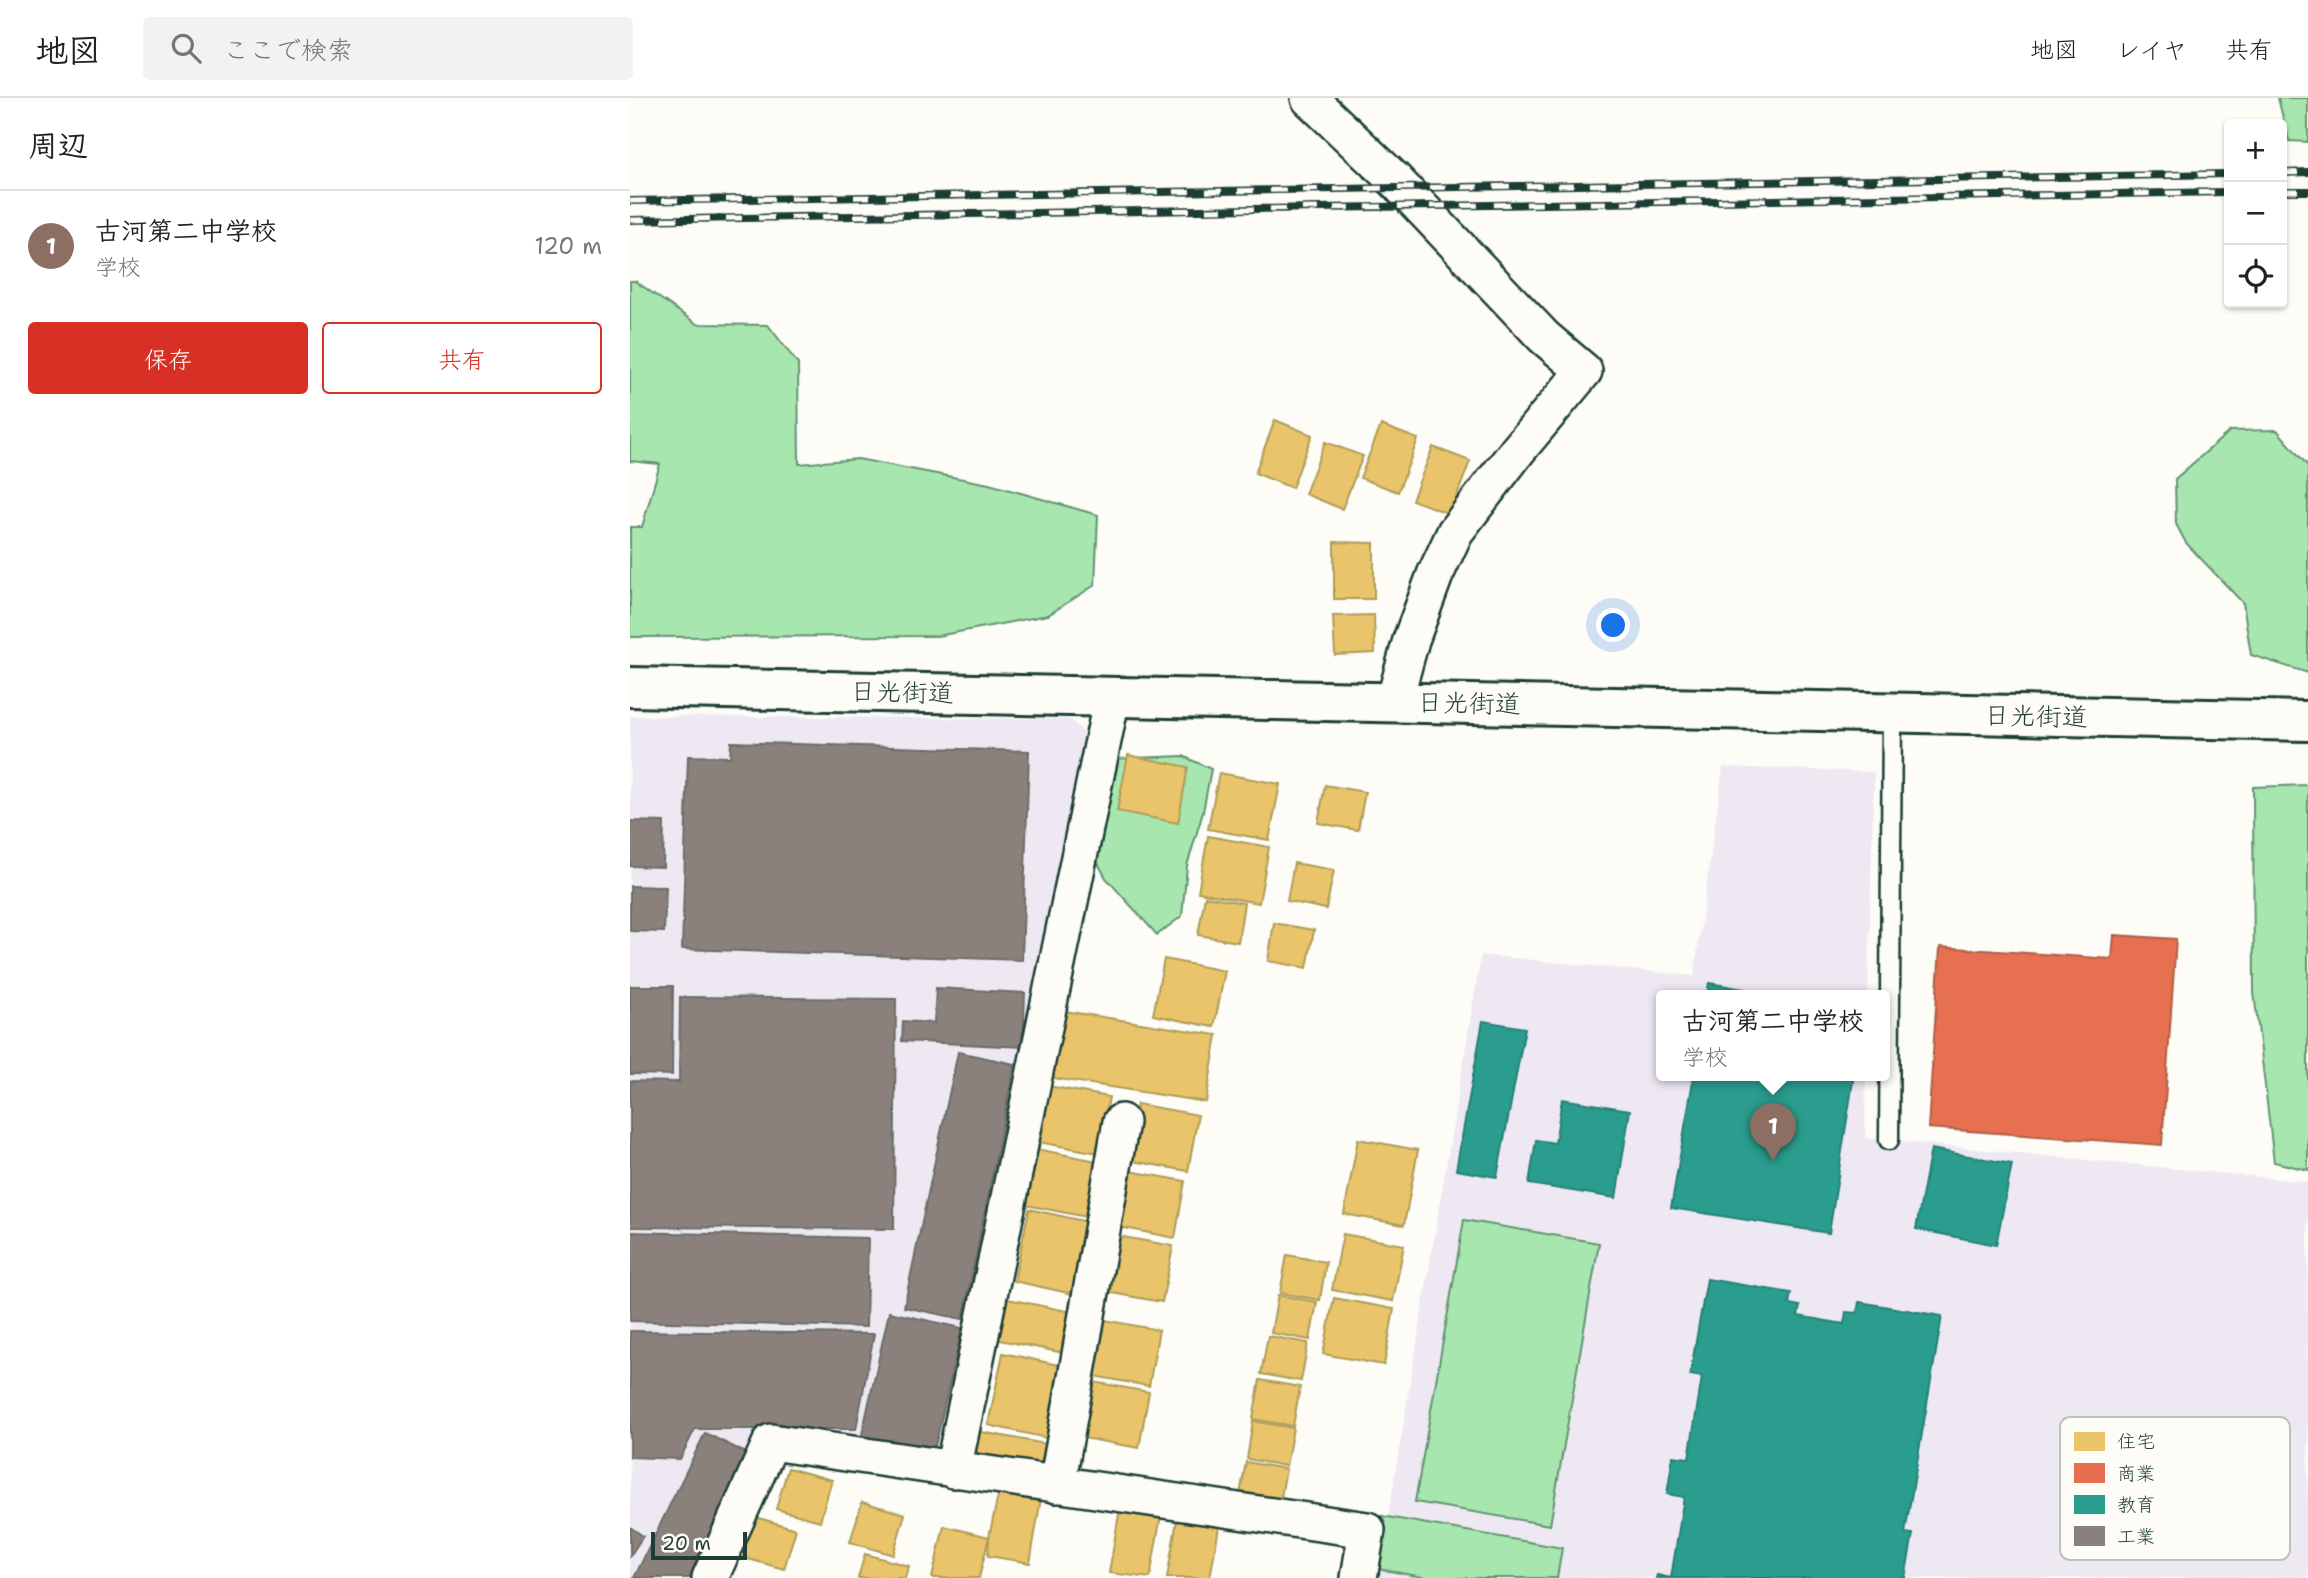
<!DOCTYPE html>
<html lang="ja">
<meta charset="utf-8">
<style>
:root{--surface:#fff;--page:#f2f2f2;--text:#222;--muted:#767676;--line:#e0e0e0;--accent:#d93025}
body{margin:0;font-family:"Shantell Sans","Klee One",sans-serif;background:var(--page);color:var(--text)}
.controls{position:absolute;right:21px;top:21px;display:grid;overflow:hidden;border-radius:7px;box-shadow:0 2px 5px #0004}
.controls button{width:63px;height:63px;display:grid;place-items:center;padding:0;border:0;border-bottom:2px solid var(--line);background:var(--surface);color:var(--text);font:35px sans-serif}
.scale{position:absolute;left:21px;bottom:18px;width:96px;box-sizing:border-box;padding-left:7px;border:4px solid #1f3d34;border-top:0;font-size:19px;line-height:24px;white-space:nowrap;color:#1f3d34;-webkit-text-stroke:5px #fdfcf7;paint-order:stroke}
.you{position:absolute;left:984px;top:528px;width:24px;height:24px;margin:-18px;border:5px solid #fff;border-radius:50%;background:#1a73e8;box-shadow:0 0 0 10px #1a73e833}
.badge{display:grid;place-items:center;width:46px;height:46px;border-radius:50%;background:var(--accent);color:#fff;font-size:23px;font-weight:700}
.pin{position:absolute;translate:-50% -58px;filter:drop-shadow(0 2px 4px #0008)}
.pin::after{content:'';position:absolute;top:37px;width:24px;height:21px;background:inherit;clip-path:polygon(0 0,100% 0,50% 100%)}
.popup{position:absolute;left:1026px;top:892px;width:234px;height:91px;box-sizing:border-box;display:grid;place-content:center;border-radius:7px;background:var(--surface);filter:drop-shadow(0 2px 5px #0005);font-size:23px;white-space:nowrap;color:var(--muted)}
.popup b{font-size:26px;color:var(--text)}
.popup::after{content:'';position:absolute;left:50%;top:100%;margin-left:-14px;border:14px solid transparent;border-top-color:var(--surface)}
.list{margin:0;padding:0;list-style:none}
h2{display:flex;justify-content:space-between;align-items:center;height:91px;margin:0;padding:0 28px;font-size:30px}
h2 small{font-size:23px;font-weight:400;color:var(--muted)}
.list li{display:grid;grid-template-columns:46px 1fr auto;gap:21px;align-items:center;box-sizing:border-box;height:112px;padding:0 28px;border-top:2px solid var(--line)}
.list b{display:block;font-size:26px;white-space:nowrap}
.list p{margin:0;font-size:23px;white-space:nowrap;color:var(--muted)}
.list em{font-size:23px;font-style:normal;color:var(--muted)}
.actions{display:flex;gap:14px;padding:21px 28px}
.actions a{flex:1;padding:16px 0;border:2px solid var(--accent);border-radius:7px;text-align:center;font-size:24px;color:var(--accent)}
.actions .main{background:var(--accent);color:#fff}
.icon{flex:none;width:38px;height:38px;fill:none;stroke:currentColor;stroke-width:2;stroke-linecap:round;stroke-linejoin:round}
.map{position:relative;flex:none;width:1678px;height:1480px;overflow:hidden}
header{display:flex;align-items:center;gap:42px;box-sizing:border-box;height:98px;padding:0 35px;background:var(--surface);border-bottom:2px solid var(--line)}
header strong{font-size:33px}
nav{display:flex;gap:38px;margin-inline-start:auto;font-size:24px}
.search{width:490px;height:63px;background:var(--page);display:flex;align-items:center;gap:18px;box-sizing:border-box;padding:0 24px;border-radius:7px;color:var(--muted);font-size:26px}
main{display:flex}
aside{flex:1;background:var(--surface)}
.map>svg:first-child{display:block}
.built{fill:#ede8f2}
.green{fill:#a7e7af;stroke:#639272;stroke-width:2}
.homes{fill:#e9c46a;stroke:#ac9c5a;stroke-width:2}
.shops{fill:#e76f51;stroke:#ab6048;stroke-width:2}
.schools{fill:#2a9d8f;stroke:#278074;stroke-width:2}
.industry{fill:#8a817c;stroke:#6a6d66;stroke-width:2}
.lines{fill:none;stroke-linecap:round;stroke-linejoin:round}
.service-casing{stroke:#1f3d34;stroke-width:23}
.minor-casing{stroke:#1f3d34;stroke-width:40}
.secondary-casing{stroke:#1f3d34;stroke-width:44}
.service{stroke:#fdfcf7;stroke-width:18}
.minor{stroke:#fdfcf7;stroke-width:35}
.secondary{stroke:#fdfcf7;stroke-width:38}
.rail-casing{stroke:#1f3d34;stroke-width:8}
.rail{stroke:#fdfcf7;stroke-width:5;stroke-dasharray:16;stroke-linecap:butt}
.labels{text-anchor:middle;stroke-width:7;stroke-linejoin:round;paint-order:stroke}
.street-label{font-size:26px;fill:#1f3d34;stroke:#fdfcf7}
.key{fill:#fdfcf7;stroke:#bac3bc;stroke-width:2}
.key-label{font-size:19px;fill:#1f3d34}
</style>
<header>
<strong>地図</strong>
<div class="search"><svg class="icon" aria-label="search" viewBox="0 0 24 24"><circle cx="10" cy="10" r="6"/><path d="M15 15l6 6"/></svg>ここで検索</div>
<nav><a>地図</a><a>レイヤ</a><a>共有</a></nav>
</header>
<main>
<aside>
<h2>周辺<small></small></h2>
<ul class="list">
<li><span class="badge" style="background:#8d6e63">1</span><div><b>古河第二中学校</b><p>学校</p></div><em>120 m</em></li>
</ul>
<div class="actions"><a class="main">保存</a><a>共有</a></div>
</aside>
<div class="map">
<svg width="1678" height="1480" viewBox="0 0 1678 1480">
<rect width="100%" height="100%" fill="#fdfcf7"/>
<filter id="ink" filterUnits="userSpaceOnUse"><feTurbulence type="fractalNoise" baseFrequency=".0143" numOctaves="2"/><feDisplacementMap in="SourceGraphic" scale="14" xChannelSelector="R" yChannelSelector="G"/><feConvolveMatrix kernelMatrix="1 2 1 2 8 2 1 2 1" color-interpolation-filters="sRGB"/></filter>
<g filter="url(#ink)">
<g class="built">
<polygon points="0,618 440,621 457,638 309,1364 136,1338 72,1480 0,1480"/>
<polygon points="1093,669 1244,674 1238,897 1031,897 1031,977 1236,977 1235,1040 1678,1084 1678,1480 748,1480 851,857 1064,878"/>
</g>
<g class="green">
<polygon points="1648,0 1678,0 1678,44 1659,43"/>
<polygon points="0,183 5,183 67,226 138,227 168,266 169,366 228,361 359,386 468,417 465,487 418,517 307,538 0,539 0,429 12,429 30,366 0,363"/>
<polygon points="1647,332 1678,368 1678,575 1621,557 1613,505 1556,445 1546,426 1545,381 1600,333"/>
<polygon points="553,658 581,671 573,714 557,768 552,818 527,837 476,780 463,756 480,661"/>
<polygon points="1678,687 1678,1072 1644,1064 1624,894 1623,689"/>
<polygon points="834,1122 969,1145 920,1427 785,1404"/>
<polygon points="752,1418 932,1450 927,1480 798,1480 743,1470"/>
</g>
<g class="homes">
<polygon points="645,322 682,337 662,390 625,375"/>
<polygon points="751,327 788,341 768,394 730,380"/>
<polygon points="695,344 733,358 712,411 675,396"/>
<polygon points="803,349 840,363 820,416 782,402"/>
<polygon points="704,444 744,445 744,501 704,501"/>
<polygon points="744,517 745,555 705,557 703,518"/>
<polygon points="498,657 558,669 548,725 487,713"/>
<polygon points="589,675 650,686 639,742 578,731"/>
<polygon points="695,687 735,694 728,732 688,725"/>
<polygon points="578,738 639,749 629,805 568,794"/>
<polygon points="664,765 704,772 696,811 657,803"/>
<polygon points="575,798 614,805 608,844 568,837"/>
<polygon points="644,825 684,832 677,870 638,863"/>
<polygon points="534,861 595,873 584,929 523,917"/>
<polygon points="434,913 587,937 576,1004 423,980"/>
<polygon points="418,988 479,999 469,1055 408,1044"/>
<polygon points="507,1006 568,1017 558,1073 497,1062"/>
<polygon points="728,1041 788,1052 774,1127 714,1116"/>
<polygon points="406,1051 467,1063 457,1119 396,1107"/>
<polygon points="494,1072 555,1083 545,1140 484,1128"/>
<polygon points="399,1111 458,1124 443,1196 384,1183"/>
<polygon points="713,1136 774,1147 763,1203 702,1192"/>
<polygon points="482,1137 543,1148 532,1204 471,1193"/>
<polygon points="657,1157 696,1164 690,1202 650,1195"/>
<polygon points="648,1197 687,1204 680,1242 641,1235"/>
<polygon points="373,1200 447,1215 439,1256 365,1241"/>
<polygon points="704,1200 764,1211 754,1267 693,1256"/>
<polygon points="469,1221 529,1232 519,1288 458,1277"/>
<polygon points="638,1238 678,1245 671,1283 631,1276"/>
<polygon points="373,1255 433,1268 417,1340 358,1327"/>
<polygon points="630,1282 670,1289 663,1328 623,1321"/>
<polygon points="458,1283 519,1294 509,1350 448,1339"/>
<polygon points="623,1323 663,1330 656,1368 617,1361"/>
<polygon points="346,1333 421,1347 416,1373 341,1359"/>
<polygon points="616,1364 656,1371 649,1410 609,1402"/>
<polygon points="158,1370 202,1382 190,1423 146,1411"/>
<polygon points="369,1393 411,1400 400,1465 358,1458 359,1439"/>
<polygon points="232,1404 275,1416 263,1457 220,1444"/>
<polygon points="490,1410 531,1417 520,1480 479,1475"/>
<polygon points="122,1418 166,1431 154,1471 111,1459"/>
<polygon points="547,1422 589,1429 580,1480 537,1480"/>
<polygon points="314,1428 359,1439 349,1480 302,1480"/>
<polygon points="235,1456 279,1468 275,1480 228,1480"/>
</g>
<polygon class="shops" points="1484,837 1546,841 1532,1047 1298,1030 1310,849 1482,861"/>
<g class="schools">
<polygon points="1079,885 1149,897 1077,897"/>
<polygon points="853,923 895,930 867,1079 826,1072"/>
<polygon points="1064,977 1224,977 1199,1135 1041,1110"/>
<polygon points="932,1001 1000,1012 986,1100 899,1086 906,1042 925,1045"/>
<polygon points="1301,1051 1382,1066 1366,1147 1286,1131"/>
<polygon points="1077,1181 1161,1195 1159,1206 1170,1208 1168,1218 1214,1226 1216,1214 1227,1215 1229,1204 1312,1218 1275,1435 1283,1436 1275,1480 1026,1480 1027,1477 1041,1480 1054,1399 1037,1396 1043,1358 1059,1360 1072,1279 1060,1277"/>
</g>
<g class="industry">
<polygon points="101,644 399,653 392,862 52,851 58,658 100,659"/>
<polygon points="0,723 34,724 33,769 0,768"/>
<polygon points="0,788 36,789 34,834 0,833"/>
<polygon points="0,888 43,888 42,977 0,976"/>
<polygon points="306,890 395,895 393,949 272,943 273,923 304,925"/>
<polygon points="50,899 266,901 264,1131 0,1129 0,983 49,984"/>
<polygon points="328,954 385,966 333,1221 274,1209"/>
<polygon points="0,1134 238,1140 236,1229 0,1223"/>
<polygon points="259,1214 332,1230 303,1357 231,1341"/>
<polygon points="0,1233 244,1236 226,1331 65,1331 50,1361 0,1359"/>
<polygon points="75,1335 120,1357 59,1480 4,1480"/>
<polygon points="0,1429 13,1438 0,1458"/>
</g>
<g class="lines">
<defs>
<polyline id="service" points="1259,1042 1262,615"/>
<g id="minor">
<polyline points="679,0 765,82 914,239 954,273 888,352 825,434 805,477 781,542 764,604"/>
<polyline points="323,1372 482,599"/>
<polyline points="427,1387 491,1024"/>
<polyline points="80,1480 141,1344 737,1432 729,1480"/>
</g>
<polyline id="secondary" points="0,589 1678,623"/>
</defs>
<use href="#service" class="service-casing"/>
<use href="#minor" class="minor-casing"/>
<use href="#secondary" class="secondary-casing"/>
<use href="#service" class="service"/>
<use href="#minor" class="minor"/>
<use href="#secondary" class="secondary"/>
<defs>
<g id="rail">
<polyline points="1652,75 1678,74"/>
<polyline points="1652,93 1678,93"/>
<polyline points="0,103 1599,76"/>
<polyline points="0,122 1599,94"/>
</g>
</defs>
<use href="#rail" class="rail-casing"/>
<use href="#rail" class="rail"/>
</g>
</g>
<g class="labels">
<g class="street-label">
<text transform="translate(272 594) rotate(1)" y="9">日光街道</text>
<text transform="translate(839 605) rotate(1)" y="9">日光街道</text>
<text transform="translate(1406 618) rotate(1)" y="9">日光街道</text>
</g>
</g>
<rect x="1430" y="1319" width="230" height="143" rx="10" class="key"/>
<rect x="1444" y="1334" width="31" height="19" fill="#e9c46a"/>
<rect x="1444" y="1365" width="31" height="20" fill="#e76f51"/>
<rect x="1444" y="1397" width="31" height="19" fill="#2a9d8f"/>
<rect x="1444" y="1428" width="31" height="20" fill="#8a817c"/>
<g class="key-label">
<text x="1487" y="1350">住宅</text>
<text x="1487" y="1382">商業</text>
<text x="1487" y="1413">教育</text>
<text x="1487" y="1445">工業</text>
</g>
</svg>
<div class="controls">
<button>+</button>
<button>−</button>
<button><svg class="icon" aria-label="locate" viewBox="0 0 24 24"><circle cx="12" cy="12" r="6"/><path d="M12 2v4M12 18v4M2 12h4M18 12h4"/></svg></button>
</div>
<div class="scale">20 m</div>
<div class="you"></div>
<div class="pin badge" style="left:1143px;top:1063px;background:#8d6e63">1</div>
<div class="popup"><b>古河第二中学校</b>学校</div>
</div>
</main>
